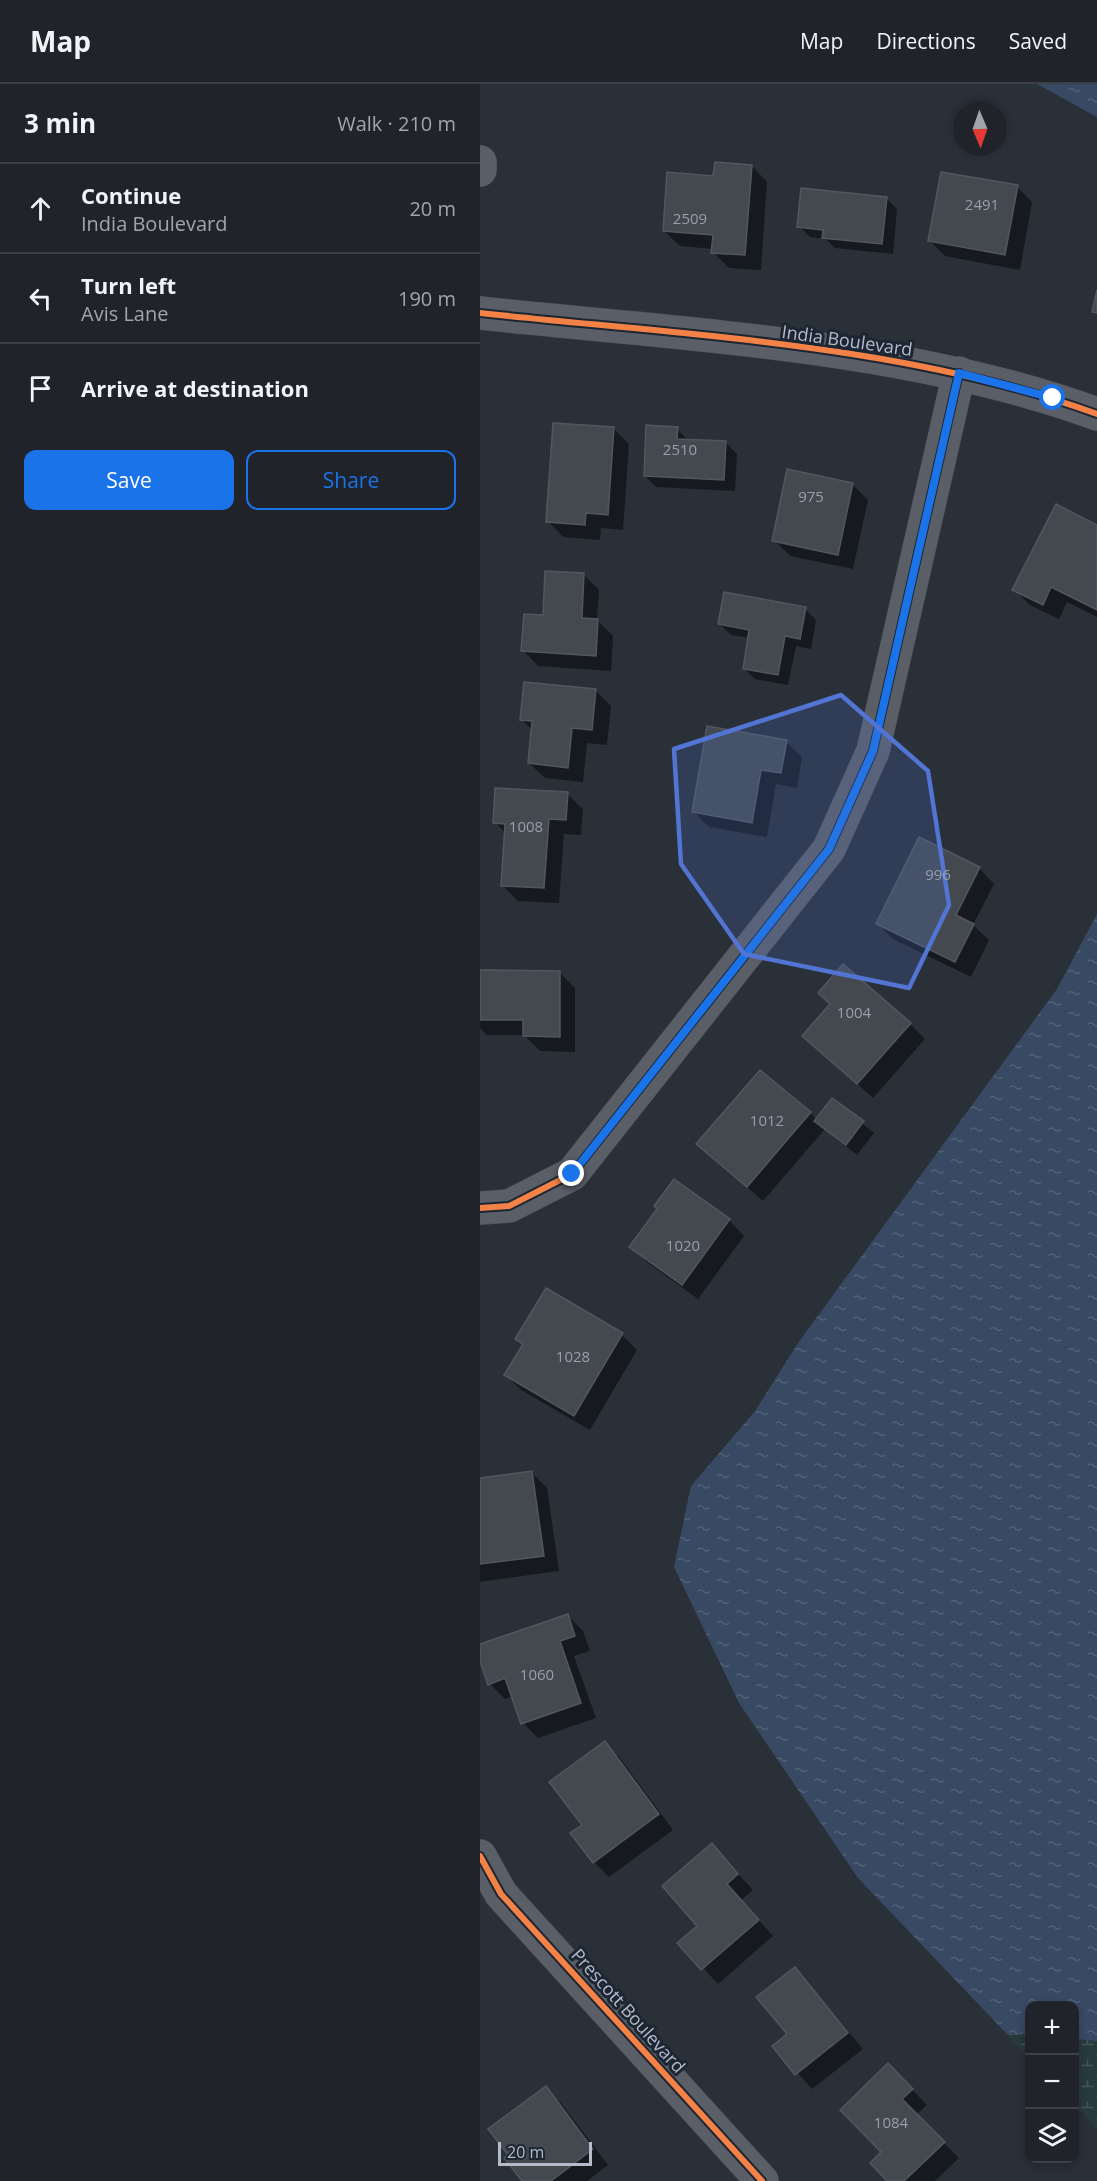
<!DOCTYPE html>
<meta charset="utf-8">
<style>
:root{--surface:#20242a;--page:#2d3036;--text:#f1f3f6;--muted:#a2a4a8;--line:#3d4147;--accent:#1a73e8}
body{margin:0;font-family:"Open Sans",sans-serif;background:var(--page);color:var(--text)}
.controls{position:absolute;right:18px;bottom:18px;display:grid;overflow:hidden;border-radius:12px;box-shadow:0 3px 9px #0003}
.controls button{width:54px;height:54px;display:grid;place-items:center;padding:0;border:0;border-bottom:2px solid var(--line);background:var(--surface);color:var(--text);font:30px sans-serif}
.compass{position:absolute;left:473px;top:18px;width:54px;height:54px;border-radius:50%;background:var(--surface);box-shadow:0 3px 9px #0003;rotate:178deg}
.scale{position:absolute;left:18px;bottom:15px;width:94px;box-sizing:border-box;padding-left:6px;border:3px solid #b4bcc9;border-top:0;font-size:16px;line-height:21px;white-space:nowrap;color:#b4bcc9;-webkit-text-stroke:4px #1d2633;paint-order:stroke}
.stop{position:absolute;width:18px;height:18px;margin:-14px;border:4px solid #1a73e8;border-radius:50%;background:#fff}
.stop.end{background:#1a73e8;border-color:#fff;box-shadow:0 2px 6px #0008}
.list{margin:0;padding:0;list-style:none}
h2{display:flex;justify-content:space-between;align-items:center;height:78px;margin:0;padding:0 24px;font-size:26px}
h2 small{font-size:20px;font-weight:400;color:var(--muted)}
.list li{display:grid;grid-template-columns:39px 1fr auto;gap:18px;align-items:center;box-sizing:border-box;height:90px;padding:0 24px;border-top:2px solid var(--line)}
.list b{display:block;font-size:22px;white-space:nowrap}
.list p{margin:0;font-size:20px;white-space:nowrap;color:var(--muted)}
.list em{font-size:20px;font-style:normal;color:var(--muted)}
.actions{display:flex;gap:12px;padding:18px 24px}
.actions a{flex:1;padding:14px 0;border:2px solid var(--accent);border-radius:12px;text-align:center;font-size:21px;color:var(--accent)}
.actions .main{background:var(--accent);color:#fff}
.icon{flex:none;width:33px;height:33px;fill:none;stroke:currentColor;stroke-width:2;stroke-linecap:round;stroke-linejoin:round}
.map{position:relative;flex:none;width:617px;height:2097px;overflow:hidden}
header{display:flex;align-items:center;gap:36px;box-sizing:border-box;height:84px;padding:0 30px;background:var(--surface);border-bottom:2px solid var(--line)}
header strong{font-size:28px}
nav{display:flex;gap:33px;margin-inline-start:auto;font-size:21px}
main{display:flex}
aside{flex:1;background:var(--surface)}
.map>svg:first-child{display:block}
.wetland{fill:url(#wetland-marsh)}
.water{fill:url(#water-ripples)}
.shadow{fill:#0007}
.building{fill:#444950;stroke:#52575f;stroke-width:1.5}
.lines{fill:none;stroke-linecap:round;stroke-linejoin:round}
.minor-casing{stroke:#484c53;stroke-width:34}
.minor{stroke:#5a5e66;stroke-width:33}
.cycleway-casing{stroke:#1d2633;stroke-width:10}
.cycleway{stroke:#f48246;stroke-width:6}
.route{stroke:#1a73e8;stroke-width:8}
.marked{fill:#5274d3;fill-opacity:0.2;stroke:#5274d3;stroke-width:4.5;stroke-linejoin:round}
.labels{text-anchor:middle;stroke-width:6;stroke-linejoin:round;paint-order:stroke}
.number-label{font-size:15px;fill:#989fab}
.street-label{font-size:18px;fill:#b4bcc9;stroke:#1d2633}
</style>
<header>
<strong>Map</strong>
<nav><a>Map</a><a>Directions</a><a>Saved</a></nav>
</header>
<main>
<aside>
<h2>3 min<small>Walk · 210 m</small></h2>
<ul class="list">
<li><svg class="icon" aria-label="ahead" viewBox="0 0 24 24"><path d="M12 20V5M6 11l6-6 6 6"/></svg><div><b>Continue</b><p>India Boulevard</p></div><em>20 m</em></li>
<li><svg class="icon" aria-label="left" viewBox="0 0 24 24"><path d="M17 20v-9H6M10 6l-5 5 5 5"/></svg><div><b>Turn left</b><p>Avis Lane</p></div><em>190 m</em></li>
<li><svg class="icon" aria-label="arrive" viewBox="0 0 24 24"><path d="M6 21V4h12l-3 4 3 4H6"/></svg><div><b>Arrive at destination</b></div></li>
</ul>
<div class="actions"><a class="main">Save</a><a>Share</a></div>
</aside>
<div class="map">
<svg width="617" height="2097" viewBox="0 0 617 2097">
<defs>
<pattern id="wetland-marsh" width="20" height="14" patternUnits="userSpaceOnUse" patternTransform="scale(1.5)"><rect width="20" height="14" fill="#273a3e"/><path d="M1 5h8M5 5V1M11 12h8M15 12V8" fill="none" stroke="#445559"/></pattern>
<pattern id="water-ripples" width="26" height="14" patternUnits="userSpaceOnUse" patternTransform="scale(1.5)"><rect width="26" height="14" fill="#384963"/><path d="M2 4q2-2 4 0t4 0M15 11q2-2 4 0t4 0" fill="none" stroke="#526178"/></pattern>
</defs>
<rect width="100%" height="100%" fill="#2a3038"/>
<g class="wetland">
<polygon points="526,1949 549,1951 549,1974"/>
<polygon points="595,1955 617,1957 617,2045 595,2021"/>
</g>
<g class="water">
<polygon points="557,0 617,0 617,33"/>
<polygon points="617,830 617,1957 595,1955 594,1922 550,1922 549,1951 526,1949 378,1794 259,1619 194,1483 211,1402 275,1327 318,1259 577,905"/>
</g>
<g class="shadow">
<polygon points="272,82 287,98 281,186 249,184 233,168 233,165 200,162 184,147 235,93"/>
<polygon points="537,103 552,118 540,186 465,172 450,157"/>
<polygon points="406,114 417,125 413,170 355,164 346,155 330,153 319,142"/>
<polygon points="134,345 149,360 143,446 121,444 120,456 83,453 68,437"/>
<polygon points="197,345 208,356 246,359 257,370 255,407 176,403 165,392"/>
<polygon points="372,400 388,416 373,485 310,472 294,456"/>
<polygon points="576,422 617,443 617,533 587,518 579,535 550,521 534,505"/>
<polygon points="104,491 119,506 117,536 133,552 131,587 58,582 43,566"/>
<polygon points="325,525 336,536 331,565 316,562 308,601 275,595 264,584 269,554 251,551 240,540"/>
<polygon points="115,606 131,622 127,661 107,659 103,698 65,694 49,679 53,647 41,635"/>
<polygon points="306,658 322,673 317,704 296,700 287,753 229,743 213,727"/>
<polygon points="87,710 103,725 101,751 84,750 79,819 38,817 22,801 25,749 15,738"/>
<polygon points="499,784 514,800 493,841 509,856 491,893 413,855 398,840"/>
<polygon points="0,888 79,888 95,904 95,968 60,967 44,951 7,951 0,944"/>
<polygon points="430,940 445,955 393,1014 324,952"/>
<polygon points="352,1016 394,1049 377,1071 345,1045 283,1117 218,1060 330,1029 337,1036"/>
<polygon points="179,1125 249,1136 264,1152 218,1215 167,1178 151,1163"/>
<polygon points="142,1251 157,1266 110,1346 41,1306 26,1291 43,1261 37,1255"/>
<polygon points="52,1389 67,1404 79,1487 0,1498 0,1395"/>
<polygon points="87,1531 103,1547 110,1567 94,1572 116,1634 58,1654 43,1639 33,1612 25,1615 10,1600 0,1573 0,1562"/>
<polygon points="125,1659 140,1674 193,1746 129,1793 114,1778 104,1741"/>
<polygon points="231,1761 273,1806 261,1816 293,1852 238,1900 200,1859 219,1842"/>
<polygon points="315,1885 383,1965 332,2005 294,1962 309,1950"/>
<polygon points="408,1981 447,2021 436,2031 479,2074 455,2097 409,2097 403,2068"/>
<polygon points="66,2004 81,2019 128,2081 107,2097 44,2097"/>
</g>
<g class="building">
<polygon points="235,78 272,81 265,171 231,169 233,151 183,147 187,88 233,92"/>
<polygon points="461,88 538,101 525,171 448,157"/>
<polygon points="321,104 407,113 402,160 342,154 343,146 317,143"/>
<polygon points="617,206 617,229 612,228"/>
<polygon points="73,339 134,343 128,431 106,429 105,441 66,438"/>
<polygon points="166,341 198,343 197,355 246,357 244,396 164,392"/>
<polygon points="307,385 373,399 358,471 292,457"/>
<polygon points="576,420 617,441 617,526 571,503 563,521 532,506"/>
<polygon points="65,487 104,489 102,534 118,535 116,572 41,567 44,530 63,531"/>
<polygon points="244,508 326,523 320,555 305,552 298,591 263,585 269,546 238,540"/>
<polygon points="44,598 116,605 112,646 92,644 88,684 48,679 52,637 40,636"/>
<polygon points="227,642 307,656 301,689 281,686 272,739 212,728"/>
<polygon points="15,704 88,708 86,736 69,735 64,804 21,802 25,740 13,739"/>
<polygon points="439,753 500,783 476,831 494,840 475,878 396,840"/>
<polygon points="363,880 431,939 377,1000 322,952 350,920 338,909"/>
<polygon points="0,886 80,887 80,953 43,952 43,936 0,936"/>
<polygon points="280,986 331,1028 267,1103 216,1060"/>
<polygon points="352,1014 384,1037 366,1061 334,1037"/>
<polygon points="194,1095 250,1135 202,1201 149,1163 177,1125 174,1122"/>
<polygon points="66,1204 143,1249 94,1332 24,1291 43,1260 35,1255"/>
<polygon points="52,1387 64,1472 0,1480 0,1394"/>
<polygon points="88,1530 95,1552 80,1557 101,1619 41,1640 25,1594 8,1601 0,1577 0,1560"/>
<polygon points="125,1657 179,1730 113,1779 90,1749 102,1741 69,1698"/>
<polygon points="232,1759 258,1790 247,1800 279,1836 221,1886 197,1859 217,1842 182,1802"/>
<polygon points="315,1883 368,1949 315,1991 292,1962 307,1950 276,1913"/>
<polygon points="408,1979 433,2005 422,2015 465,2058 424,2097 407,2097 390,2079 401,2068 360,2026"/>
<polygon points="66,2002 113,2065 71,2097 42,2097 24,2074 28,2071 8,2045"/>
</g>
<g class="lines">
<defs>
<g id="minor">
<polyline points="0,78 0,86"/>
<path d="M0,229C203,251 425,260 617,330"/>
<polyline points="0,1124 29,1122 92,1090 349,765 393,667 479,289"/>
<polyline points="0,1772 21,1810 282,2097"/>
</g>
</defs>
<use href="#minor" class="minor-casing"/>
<use href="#minor" class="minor"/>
<defs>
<g id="cycleway">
<path d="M0,229C203,251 425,260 617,330"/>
<polyline points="0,1124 29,1122 92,1090 349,765 393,667 479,289"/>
<polyline points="0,1772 21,1810 282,2097"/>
</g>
</defs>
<use href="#cycleway" class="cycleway-casing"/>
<use href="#cycleway" class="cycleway"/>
</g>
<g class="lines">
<polyline class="route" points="92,1090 349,765 393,667 479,289 573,314"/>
</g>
<path class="marked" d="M361,611L448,687L469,821L429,904L264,870L201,780L194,665Z"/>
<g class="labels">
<g class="number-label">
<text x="502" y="126">2491</text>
<text x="210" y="140">2509</text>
<text x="200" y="371">2510</text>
<text x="331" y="418">975</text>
<text x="46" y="748">1008</text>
<text x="458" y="796">996</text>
<text x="374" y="934">1004</text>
<text x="287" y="1042">1012</text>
<text x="203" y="1167">1020</text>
<text x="93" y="1278">1028</text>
<text x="57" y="1596">1060</text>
<text x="411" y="2044">1084</text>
</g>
<g class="street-label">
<text transform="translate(367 257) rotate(8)" y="6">India Boulevard</text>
<text transform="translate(148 1927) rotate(48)" y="6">Prescott Boulevard</text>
</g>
</g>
</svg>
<div class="controls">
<button>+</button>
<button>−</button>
<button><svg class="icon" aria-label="layers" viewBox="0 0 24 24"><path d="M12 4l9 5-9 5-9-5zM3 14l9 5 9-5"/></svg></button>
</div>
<svg class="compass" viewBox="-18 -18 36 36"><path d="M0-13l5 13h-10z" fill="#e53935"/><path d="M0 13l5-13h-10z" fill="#a2a4a8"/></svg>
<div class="scale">20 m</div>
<div class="stop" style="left:573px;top:314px"></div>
<div class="stop end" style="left:92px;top:1090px"></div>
</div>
</main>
